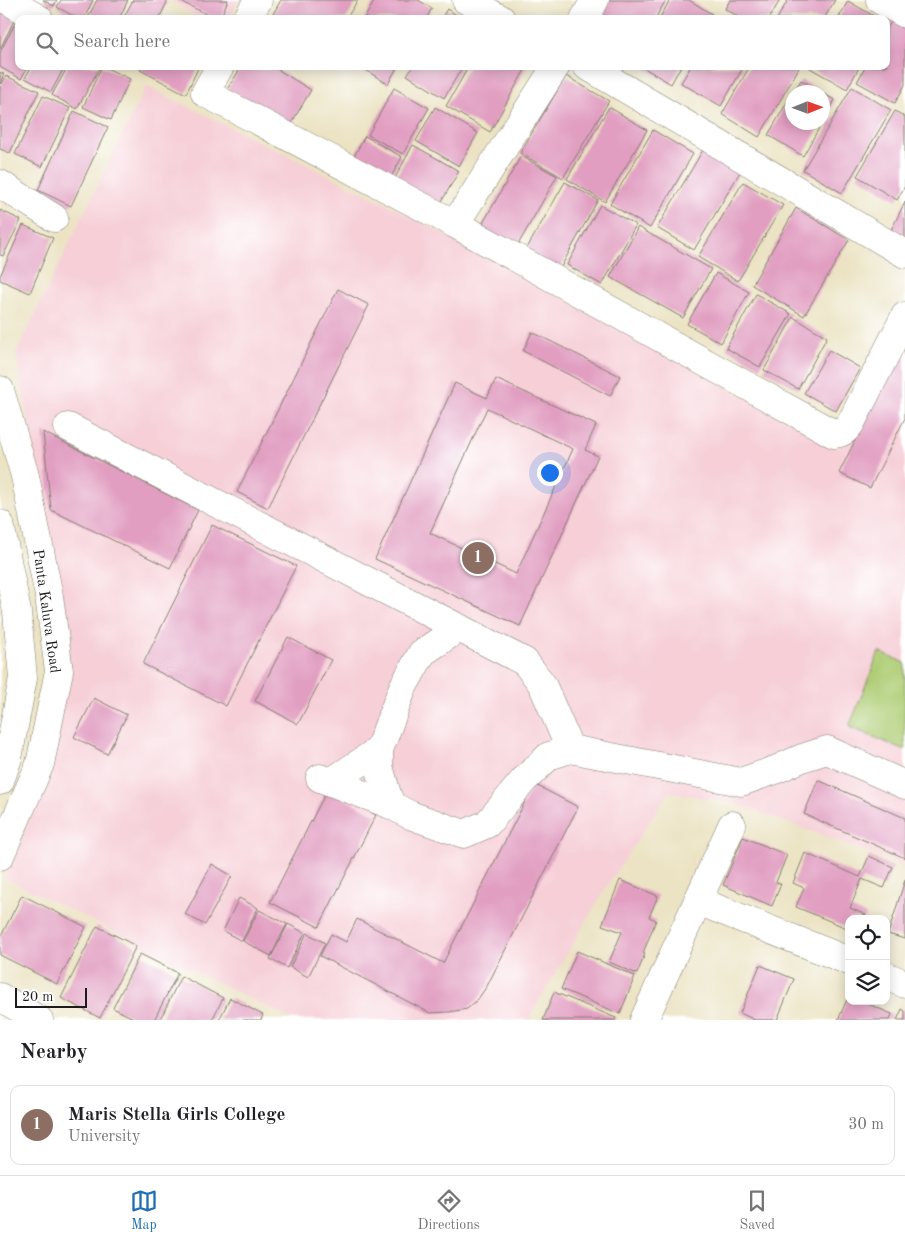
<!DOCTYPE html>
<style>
:root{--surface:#fff;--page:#f6f6f6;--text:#202124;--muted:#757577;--line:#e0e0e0;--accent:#1f6fb2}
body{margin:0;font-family:"Old Standard TT",serif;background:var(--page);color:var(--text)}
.controls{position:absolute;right:15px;bottom:15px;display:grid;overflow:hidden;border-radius:10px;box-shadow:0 2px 12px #0003}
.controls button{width:45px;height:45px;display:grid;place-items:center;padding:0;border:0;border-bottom:1px solid var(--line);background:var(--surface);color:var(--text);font:25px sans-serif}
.compass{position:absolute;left:785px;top:85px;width:45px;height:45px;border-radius:50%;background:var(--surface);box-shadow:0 2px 12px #0003;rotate:89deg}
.scale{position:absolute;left:15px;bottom:12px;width:72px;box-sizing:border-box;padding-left:5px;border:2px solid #1c1c1c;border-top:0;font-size:14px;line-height:18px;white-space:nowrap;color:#1c1c1c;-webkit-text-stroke:4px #fff;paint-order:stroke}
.you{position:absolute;left:549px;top:472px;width:18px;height:18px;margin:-12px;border:4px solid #fff;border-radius:50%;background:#1a73e8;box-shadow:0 0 0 8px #1a73e833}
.badge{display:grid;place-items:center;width:32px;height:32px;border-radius:50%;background:var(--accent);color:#fff;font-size:16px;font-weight:700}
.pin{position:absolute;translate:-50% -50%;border:2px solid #fff;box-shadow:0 1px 5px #0006}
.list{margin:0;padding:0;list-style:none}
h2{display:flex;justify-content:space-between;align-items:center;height:65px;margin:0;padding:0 20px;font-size:21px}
h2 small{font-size:16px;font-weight:400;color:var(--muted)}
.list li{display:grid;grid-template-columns:32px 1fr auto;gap:15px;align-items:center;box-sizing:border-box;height:80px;margin:0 10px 10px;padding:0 10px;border:1px solid var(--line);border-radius:10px}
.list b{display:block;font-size:19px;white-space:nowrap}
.list p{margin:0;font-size:16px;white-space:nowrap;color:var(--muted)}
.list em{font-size:16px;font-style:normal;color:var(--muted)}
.icon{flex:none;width:28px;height:28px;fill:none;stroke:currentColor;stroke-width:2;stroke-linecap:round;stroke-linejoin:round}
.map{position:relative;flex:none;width:905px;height:1020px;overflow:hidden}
.search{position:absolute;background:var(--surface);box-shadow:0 2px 12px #0003;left:15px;right:15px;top:15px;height:55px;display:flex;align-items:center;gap:12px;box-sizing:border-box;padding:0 18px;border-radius:10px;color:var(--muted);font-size:19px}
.sheet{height:155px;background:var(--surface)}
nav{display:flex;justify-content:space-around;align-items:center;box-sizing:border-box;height:70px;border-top:1px solid var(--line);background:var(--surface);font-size:14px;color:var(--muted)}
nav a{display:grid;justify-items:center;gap:2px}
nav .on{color:var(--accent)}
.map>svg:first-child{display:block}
.built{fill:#f6cfd7}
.green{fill:#aecd74;stroke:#657448}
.building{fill:#e19ec1;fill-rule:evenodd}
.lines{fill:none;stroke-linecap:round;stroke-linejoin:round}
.minor-casing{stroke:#848070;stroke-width:29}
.minor{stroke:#fff;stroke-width:28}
.labels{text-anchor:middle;stroke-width:4;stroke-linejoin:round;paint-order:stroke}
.street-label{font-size:15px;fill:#1c1c1c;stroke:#fff}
</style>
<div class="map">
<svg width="905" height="1020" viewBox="0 0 905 1020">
<rect width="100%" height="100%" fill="#fff"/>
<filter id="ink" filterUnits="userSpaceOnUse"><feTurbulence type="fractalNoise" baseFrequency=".02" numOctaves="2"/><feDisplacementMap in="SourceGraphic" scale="10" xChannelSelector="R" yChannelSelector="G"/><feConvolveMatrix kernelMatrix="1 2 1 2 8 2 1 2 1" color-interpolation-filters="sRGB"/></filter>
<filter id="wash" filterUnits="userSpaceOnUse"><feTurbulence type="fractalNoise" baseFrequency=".0096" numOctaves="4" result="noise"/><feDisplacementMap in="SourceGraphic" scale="20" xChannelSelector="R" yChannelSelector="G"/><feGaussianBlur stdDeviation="1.12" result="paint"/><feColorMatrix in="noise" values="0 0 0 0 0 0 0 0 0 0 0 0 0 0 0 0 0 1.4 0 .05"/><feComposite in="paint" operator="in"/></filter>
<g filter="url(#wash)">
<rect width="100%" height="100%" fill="#ebe3c3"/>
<g class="built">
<polygon points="170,0 239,0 229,19 201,19"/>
<polygon points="146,86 413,217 839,448 905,321 905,866 737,804 669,792 605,889 528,1020 294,1020 5,878 45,777 70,667 16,353"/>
</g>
<polygon class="green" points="879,652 905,663 905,750 849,727"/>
<g id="blocks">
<g class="building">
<polygon points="43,0 57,0 54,6"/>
<polygon points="61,0 93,0 84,19 79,19 57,7"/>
<polygon points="97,0 128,0 119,19 87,19"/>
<polygon points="133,0 168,0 159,19 123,19"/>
<polygon points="177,0 228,0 220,19 217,19"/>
<polygon points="281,0 358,0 346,19 281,19 273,14"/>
<polygon points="375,0 418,0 432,8 426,19 364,19"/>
<polygon points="609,0 666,0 655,19 598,19"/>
<polygon points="670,0 689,0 712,14 709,19 659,19"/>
<polygon points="730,0 780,0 769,19 743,19 725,9"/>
<polygon points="788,0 835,0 824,19 777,19"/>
<polygon points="848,1 879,19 838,19"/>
<polygon points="447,9 463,19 441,19"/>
<polygon points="0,12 15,19 0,49"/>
<polygon points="894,17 905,23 905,85 895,103 857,82 866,66 886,66 886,30"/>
<polygon points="16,22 19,24 19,66 28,66 21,79 0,67 0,52"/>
<polygon points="32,66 65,66 51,92 25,78"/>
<polygon points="68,66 98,66 100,67 77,109 52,95"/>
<polygon points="102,66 130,79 111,120 83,107"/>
<polygon points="142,66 199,66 186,94 140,70"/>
<polygon points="242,66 272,66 311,90 288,129 226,91"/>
<polygon points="359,66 398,66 388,84"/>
<polygon points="413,66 463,66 444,98 407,75"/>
<polygon points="469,66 527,66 490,132 446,106"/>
<polygon points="641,66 681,66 671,84"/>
<polygon points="691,66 744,66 721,106 681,83"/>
<polygon points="750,66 797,66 799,68 759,137 722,114"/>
<polygon points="811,66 860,66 847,89 810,68"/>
<polygon points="0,72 4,74 0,84"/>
<polygon points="6,76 39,91 10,153 0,149 0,88"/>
<polygon points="566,76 609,101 563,178 520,153"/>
<polygon points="801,80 822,92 794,92"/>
<polygon points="852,87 891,110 842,193 803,170"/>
<polygon points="394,88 429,108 403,154 368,135"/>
<polygon points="822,93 835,100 803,156 768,135 792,94 792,122 822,122"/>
<polygon points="43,96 70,108 42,167 15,154"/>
<polygon points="435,107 478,133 459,166 416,141"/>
<polygon points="609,107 647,130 605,202 567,179"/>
<polygon points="74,111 108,127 71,206 38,190"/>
<polygon points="895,111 905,117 905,186 897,200 857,176"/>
<polygon points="653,130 693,154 650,228 610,204"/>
<polygon points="365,136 402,157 386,186 349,165"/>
<polygon points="413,145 459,171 439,206 394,180"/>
<polygon points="703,150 740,172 694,250 657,228"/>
<polygon points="521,156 557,176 515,250 479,230"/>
<polygon points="565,182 598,200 557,274 523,255"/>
<polygon points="743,182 783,205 738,281 698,257"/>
<polygon points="905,202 905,240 890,232"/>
<polygon points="600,205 636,225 602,285 567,265"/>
<polygon points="796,208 849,240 804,316 752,285"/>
<polygon points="0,210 21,220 3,256 0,255"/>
<polygon points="23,225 53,238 30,293 0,280 0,276"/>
<polygon points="638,227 711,269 683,318 610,277"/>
<polygon points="716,273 749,292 721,343 687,324"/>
<polygon points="338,289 369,305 268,508 237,492"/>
<polygon points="756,294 791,314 760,367 726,348"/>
<polygon points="793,317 827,337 798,389 764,370"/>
<polygon points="532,332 620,376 610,396 523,351"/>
<polygon points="905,340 905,418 870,488 839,473"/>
<polygon points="829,350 860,368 836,411 804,393"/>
<path d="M496,379L596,425L585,450L598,456L520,626L375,559L455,383L487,398ZM487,408L573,449L516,574L430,533Z"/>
<polygon points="43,432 198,510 170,568 51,510"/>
<polygon points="212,525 296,566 226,706 143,664"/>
<polygon points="288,637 331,660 298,724 255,701"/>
<polygon points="94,698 127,715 107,754 74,737"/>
<polygon points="818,780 905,818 905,858 804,814"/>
<polygon points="534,784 578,807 487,986 478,999 467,1009 449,1012 430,1013 320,956 331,934 346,942 357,919 443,963"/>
<polygon points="327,790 376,815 319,927 270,902"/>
<polygon points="743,837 787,855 776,882 781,884 772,906 723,885"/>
<polygon points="805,853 860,877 869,856 893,867 884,888 862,879 850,908 866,915 865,919 849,919 849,929 796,907 804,888 793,883"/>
<polygon points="212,864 232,876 205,925 185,914"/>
<polygon points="620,880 658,896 649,917 656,920 643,953 645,954 637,974 609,962 622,932 602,925"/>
<polygon points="905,880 905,939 888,934"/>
<polygon points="22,895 86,927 57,984 0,955 0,938"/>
<polygon points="239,898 258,908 242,941 223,931"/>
<polygon points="259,910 287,924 271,956 243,941"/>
<polygon points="288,924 305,933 287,968 270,959"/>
<polygon points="97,926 136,946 100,1018 61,998"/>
<polygon points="307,933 325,943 308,977 290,967"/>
<polygon points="577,951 635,976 620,1014 561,989"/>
<polygon points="140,954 178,973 154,1020 137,1020 113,1008"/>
<polygon points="760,965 794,979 777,1020 755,1020 740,1013"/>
<polygon points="181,976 223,998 212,1020 160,1020"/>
<polygon points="554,992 616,1018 615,1020 543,1020"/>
<polygon points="849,995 849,1001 861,1001 892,1014 890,1020 838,1020"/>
<polygon points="230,998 263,1015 261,1020 219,1020"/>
<polygon points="902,1009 905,1011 905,1020 897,1020"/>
</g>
</g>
</g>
<g filter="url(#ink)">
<use href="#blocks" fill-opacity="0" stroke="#848070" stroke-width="1"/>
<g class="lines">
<defs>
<g id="minor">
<polyline points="7,0 39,19"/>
<polyline points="466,0 501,19"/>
<polyline points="880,0 905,14"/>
<polyline points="247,19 258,0"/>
<polyline points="584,19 595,0"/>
<path d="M220,66L205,93L455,224L834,434C843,433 846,430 851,423L905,316"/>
<polyline points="587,66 905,254"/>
<polyline points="0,184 54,218"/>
<polyline points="455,224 556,66"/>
<polyline points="0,390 25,476 49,596 59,671 40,764 0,856"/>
<polyline points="68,427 525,662 542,684 570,749 741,782 775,770 802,758 827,750 905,785"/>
<polyline points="0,524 17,612 23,678 8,758 0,781"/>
<polyline points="459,628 422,653 403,687 379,750 379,766 386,791 391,805 410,815 464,834 487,824 524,780 549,756 570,749"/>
<polyline points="320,778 391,805"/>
<polyline points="331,782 379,750"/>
<polyline points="698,901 849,961"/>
<polyline points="886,976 905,984"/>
<polyline points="0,997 39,1020"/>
<polyline points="644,1020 732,825"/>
</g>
</defs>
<use href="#minor" class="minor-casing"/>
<use href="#minor" class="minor"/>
</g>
</g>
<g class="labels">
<g class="street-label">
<text transform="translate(47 611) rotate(82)" y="5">Panta Kaluva Road</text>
</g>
</g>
</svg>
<div class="controls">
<button><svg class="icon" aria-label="locate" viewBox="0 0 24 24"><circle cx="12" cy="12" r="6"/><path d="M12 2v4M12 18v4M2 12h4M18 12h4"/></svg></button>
<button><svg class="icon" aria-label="layers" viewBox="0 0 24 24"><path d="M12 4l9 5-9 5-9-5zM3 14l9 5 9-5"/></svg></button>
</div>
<svg class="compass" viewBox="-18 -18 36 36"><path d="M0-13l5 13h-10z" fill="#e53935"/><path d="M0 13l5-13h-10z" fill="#757577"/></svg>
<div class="scale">20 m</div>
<div class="you"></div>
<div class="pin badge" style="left:478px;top:558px;background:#8d6e63">1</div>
<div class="search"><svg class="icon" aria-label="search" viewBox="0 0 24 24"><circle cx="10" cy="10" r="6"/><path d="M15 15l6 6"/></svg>Search here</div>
</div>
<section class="sheet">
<h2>Nearby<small></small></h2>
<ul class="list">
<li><span class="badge" style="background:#8d6e63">1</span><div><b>Maris Stella Girls College</b><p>University</p></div><em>30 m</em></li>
</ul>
</section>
<nav>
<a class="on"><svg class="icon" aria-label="map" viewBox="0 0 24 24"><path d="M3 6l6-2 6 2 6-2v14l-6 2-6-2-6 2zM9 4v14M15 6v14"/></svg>Map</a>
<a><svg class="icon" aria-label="directions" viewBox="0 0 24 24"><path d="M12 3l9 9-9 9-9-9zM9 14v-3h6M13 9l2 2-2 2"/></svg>Directions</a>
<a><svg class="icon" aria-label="saved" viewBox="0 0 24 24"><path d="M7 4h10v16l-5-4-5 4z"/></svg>Saved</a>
</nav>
